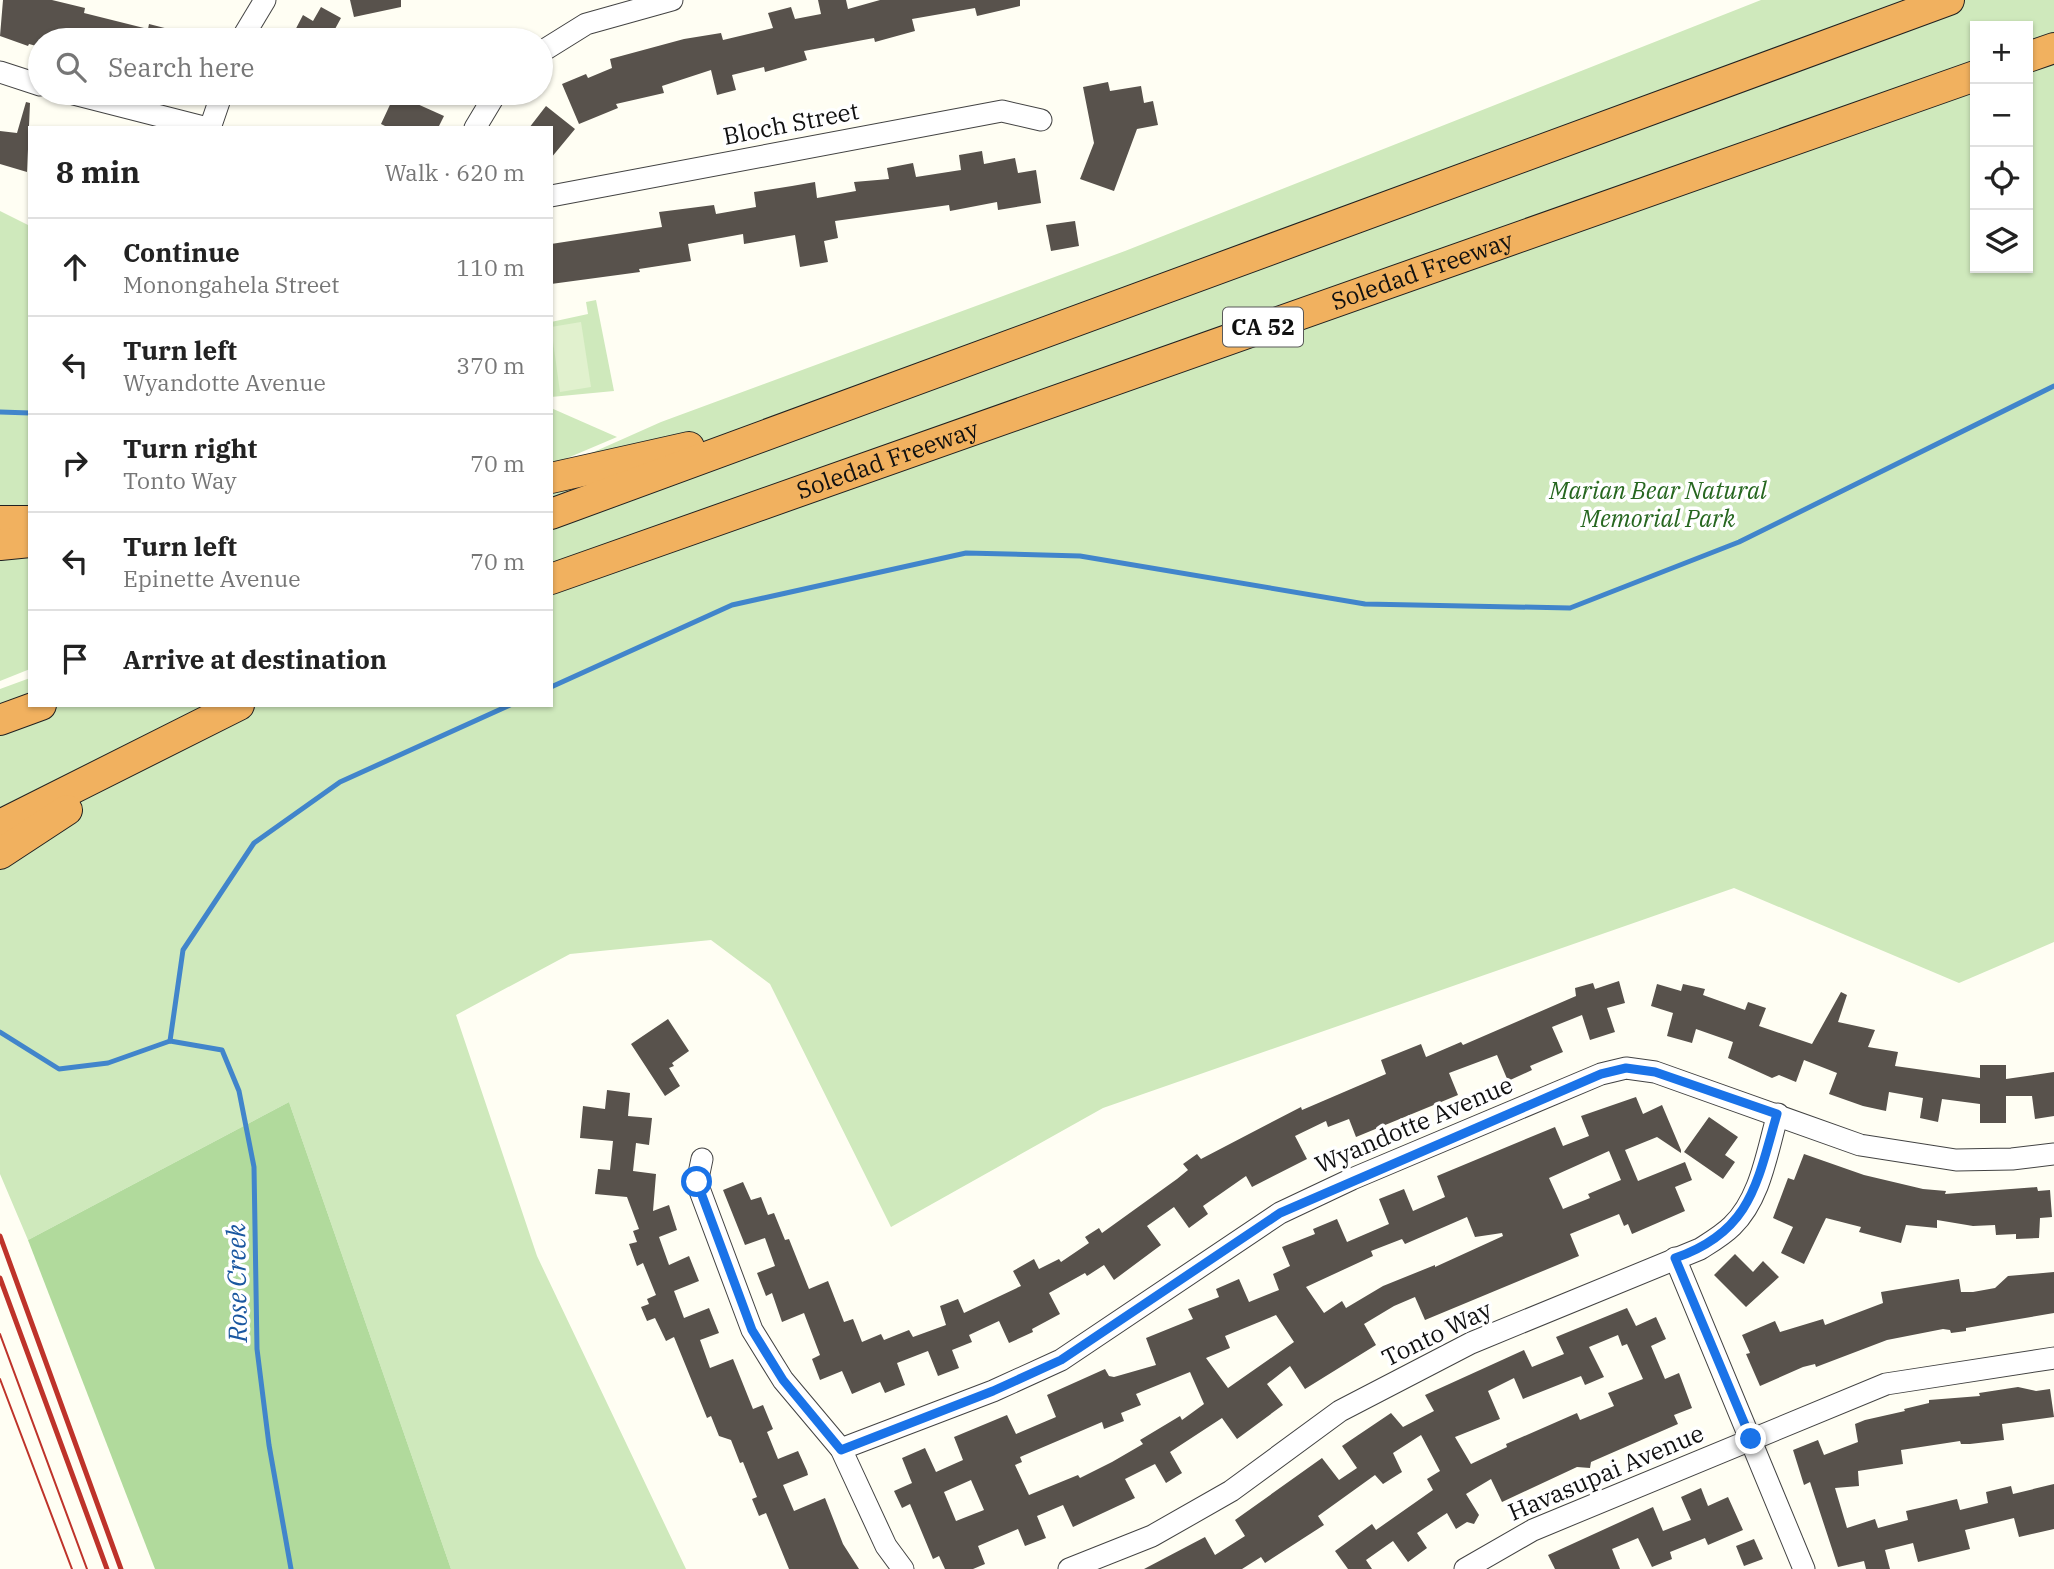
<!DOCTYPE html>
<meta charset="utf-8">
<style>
:root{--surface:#fff;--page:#f2f2f2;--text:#222;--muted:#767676;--line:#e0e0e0}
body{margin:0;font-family:"IBM Plex Serif",serif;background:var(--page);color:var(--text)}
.controls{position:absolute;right:21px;top:21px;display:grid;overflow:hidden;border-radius:0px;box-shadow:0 2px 5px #0004}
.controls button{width:63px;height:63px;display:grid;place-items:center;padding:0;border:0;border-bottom:2px solid var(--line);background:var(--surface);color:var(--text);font:35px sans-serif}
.stop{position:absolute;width:21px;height:21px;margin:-16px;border:5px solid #1a73e8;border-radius:50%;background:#fff}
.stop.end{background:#1a73e8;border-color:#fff;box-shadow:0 2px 7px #0008}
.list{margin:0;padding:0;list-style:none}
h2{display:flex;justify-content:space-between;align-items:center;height:91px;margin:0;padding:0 28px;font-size:30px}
h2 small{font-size:23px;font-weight:400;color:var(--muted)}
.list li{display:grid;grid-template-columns:46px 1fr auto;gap:21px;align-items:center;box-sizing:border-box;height:98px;padding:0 28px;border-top:2px solid var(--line)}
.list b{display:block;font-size:26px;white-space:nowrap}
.list p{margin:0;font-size:23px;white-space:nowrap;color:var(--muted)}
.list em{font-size:23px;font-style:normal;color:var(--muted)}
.icon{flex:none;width:38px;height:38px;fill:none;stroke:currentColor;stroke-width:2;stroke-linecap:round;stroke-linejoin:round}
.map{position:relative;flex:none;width:2054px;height:1569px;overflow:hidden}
.search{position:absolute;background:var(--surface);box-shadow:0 2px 5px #0004;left:28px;top:28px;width:525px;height:77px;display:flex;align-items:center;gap:18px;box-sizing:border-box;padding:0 24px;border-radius:38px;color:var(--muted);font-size:26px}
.panel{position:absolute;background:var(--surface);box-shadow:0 2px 5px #0004;left:28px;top:126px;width:525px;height:581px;border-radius:0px}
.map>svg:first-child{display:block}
.green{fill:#cfe9bc;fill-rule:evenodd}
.forest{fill:#b1da9c}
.pitch{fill:#e1f1ce}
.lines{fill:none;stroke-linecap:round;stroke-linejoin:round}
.stream{stroke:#4185cb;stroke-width:5}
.building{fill:#58524c;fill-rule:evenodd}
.minor-casing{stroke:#434343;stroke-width:23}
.highway-casing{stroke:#212121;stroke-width:32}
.minor{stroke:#fff;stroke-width:21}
.highway{stroke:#f1b15f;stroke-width:30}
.tram{stroke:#be332a;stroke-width:2}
.rail{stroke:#be332a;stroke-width:5}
.route{stroke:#1a73e8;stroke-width:9}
.labels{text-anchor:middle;stroke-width:7;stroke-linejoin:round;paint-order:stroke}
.shield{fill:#fff;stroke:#585858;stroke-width:2}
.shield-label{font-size:23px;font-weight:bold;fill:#101010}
.street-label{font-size:24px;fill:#101010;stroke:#fff}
.park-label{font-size:24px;font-style:italic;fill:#276720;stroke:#fff}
.water-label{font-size:26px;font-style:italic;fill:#1a57a0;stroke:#fff}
</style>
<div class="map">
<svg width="2054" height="1569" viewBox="0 0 2054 1569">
<rect width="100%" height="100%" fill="#fffef3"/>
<g class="green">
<path d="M1761,0H2054V942L1959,983L1734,888L1103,1108L891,1227L770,984L711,940L570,954L456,1015L537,1256L686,1569H451L289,1102L28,1240L0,1174V689L30,678V705H551V471L661,422L1125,251ZM1975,26H2028V268H1975Z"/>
<polygon points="0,211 30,226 30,669 0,681"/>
<polygon points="596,300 614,391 551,397 551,322 588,314 586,302"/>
<polygon points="551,408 617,437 551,465"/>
</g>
<polygon class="forest" points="289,1102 451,1569 155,1569 28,1240"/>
<polygon class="pitch" points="581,322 591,387 560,392 551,327"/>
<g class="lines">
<g class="stream">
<polyline points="0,412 30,413"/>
<polyline points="551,687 732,605 966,553 1080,556 1365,604 1570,608 1739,542 2054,386"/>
<polyline points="0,1032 59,1069 108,1063 170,1041 222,1050 239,1091 254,1167 257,1349 269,1445 291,1569"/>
<polyline points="170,1041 183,950 254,843 340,782 510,705"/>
</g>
</g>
<g class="building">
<polygon points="3,0 52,0 85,8 84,13 148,29 149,24 192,35 192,40 40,40 40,47 29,44 28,46 0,36"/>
<polygon points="350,0 401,0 401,7 354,17"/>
<polygon points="818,0 846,0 848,9 880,0 1020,0 1020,6 977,16 975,8 912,19 915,31 875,42 874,38 804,51 807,60 765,72 764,67 732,75 736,90 717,95 711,70 662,86 664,93 616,104 618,108 579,124 562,84 586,74 588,78 612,68 610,59 684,39 721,33 723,40 773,28 768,13 791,7 795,19 821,14"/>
<polygon points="321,7 341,18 329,40 290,40 303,15 313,21"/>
<polygon points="1108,82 1110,91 1141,86 1144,103 1153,101 1158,125 1137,129 1114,191 1080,179 1094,143 1083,87"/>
<polygon points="395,94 444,116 438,128 389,128 381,124"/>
<polygon points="26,102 30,103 27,172 0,164 0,131 17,133"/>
<polygon points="546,106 575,129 551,158 551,128 529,128"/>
<polygon points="982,151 984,164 1015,158 1018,173 1036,170 1041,203 998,210 997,202 950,211 949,205 835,221 838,238 824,241 828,262 800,267 795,235 744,244 743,234 688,244 691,261 639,269 640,272 551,284 551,244 662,227 659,212 714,205 716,214 756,207 754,192 792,186 815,182 817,198 856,191 854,182 889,179 887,168 913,163 916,177 961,170 959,155"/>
<polygon points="1075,221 1079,246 1051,251 1046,225"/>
<polygon points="1619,981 1625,1003 1607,1008 1615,1032 1590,1040 1582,1015 1552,1027 1563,1052 1530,1066 1532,1070 1508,1081 1497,1055 1449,1073 1458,1095 1356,1137 1349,1119 1328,1127 1326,1121 1295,1136 1307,1159 1252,1187 1246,1176 1203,1206 1208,1214 1189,1228 1174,1207 1147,1226 1161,1245 1114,1280 1104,1265 1087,1276 1085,1273 1049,1293 1060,1314 1032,1329 1033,1332 1009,1343 999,1321 969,1335 972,1342 952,1350 959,1368 938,1376 928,1351 897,1363 905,1385 885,1393 880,1382 852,1394 842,1371 820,1380 812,1359 820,1355 804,1313 782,1322 772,1293 766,1296 757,1273 775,1266 765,1238 745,1245 723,1190 743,1182 751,1200 761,1197 768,1215 774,1213 785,1240 789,1239 809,1289 828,1281 844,1322 853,1319 862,1342 881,1334 884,1340 909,1330 913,1337 946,1325 940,1306 958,1299 964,1313 1021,1286 1013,1271 1034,1259 1039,1269 1059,1259 1061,1262 1089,1243 1085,1237 1099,1228 1102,1233 1177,1179 1188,1170 1183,1164 1197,1154 1201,1159 1301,1107 1302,1110 1386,1074 1381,1060 1421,1044 1426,1057 1461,1042 1463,1045 1576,996 1575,988 1593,983 1595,989"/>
<polygon points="1657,984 1681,991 1683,984 1705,989 1703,995 1745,1010 1748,1002 1766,1008 1759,1026 1812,1044 1841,992 1847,995 1838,1022 1875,1030 1868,1047 1898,1052 1895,1066 1980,1078 1980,1065 2006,1065 2006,1079 2054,1072 2054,1116 2035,1119 2032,1096 2006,1096 2006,1123 1980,1123 1980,1104 1942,1099 1938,1122 1920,1118 1923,1098 1889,1092 1886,1111 1863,1106 1829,1094 1837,1073 1804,1060 1796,1082 1779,1075 1772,1078 1728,1058 1733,1042 1696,1029 1692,1043 1667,1036 1673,1013 1651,1006"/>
<polygon points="668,1019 689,1051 672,1063 674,1066 669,1068 680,1086 665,1096 631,1044"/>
<polygon points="607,1090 630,1093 628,1116 652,1118 649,1145 636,1143 633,1171 656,1174 653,1211 669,1205 677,1230 659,1237 669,1265 689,1256 699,1281 674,1291 684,1318 709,1308 719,1333 700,1340 710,1368 733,1359 753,1409 763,1405 773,1429 767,1432 778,1459 798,1451 807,1471 808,1475 783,1485 794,1511 825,1498 843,1544 859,1569 789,1569 766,1513 759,1516 752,1499 757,1497 743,1462 740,1463 731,1440 719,1436 711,1416 707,1418 674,1337 666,1341 655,1318 647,1321 641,1307 649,1304 647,1299 656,1295 643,1263 637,1266 629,1244 637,1242 633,1231 639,1229 627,1197 595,1194 598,1169 610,1170 613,1141 580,1138 583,1106 605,1109"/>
<path d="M1636,1097L1643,1114L1662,1105L1681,1150V1153L1657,1137L1625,1150L1638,1181L1685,1162L1692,1180L1675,1187L1685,1211L1632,1234L1628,1224L1624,1226L1619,1214L1570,1234L1579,1256L1425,1320L1415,1297L1394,1306L1364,1324L1376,1345L1305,1389L1290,1366L1267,1384L1283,1405L1237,1439L1222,1418L1170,1452L1182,1473L1166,1483L1155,1464L1125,1479L1135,1498L1073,1527L1063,1505L1037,1516L1046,1538L1025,1546L1018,1529L978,1546L985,1564L973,1569H945L939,1556L933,1559L910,1504L902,1508L894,1491L912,1483L902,1458L925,1448L936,1472L963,1460L954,1437L1007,1415L1016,1434L1056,1417L1047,1395L1105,1369L1109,1376L1114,1377L1156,1365L1146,1338L1193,1319L1188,1309L1219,1297L1216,1289L1239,1279L1249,1302L1279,1290L1273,1274L1290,1266L1282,1247L1315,1234L1313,1229L1337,1219L1347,1242L1389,1224L1379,1199L1404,1189L1413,1211L1445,1197L1437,1176L1555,1127L1563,1146L1589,1136L1581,1116ZM1609,1151L1621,1180L1588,1194L1590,1198L1563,1209L1549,1178ZM1467,1217L1475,1237L1502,1233L1503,1236L1435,1267V1265L1383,1286L1346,1308L1342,1301L1324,1313L1306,1287L1373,1256L1371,1251L1402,1239L1405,1244ZM1276,1315L1294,1342L1228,1388L1206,1358L1230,1348L1225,1336ZM1190,1372L1204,1404L1182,1420L1180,1416L1140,1440L1143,1444L1112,1462L1080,1478L1078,1475L1029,1495L1015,1465L1022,1462L1020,1457L1102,1422L1104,1429L1124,1421L1121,1413L1141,1405L1136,1394ZM971,1480L984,1510L956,1521L944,1492Z"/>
<polygon points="1709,1117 1738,1137 1725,1155 1735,1162 1723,1179 1684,1152"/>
<polygon points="1804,1154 1864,1175 1923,1189 1946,1191 1945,1194 2037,1187 2038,1191 2050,1190 2052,1217 2040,1218 2039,1238 2016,1239 2016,1234 1996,1235 1995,1225 1973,1226 1937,1220 1937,1228 1906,1225 1901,1243 1859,1232 1861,1227 1826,1218 1804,1264 1781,1253 1793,1227 1773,1218 1788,1178 1794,1180"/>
<polygon points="1735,1254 1753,1272 1763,1261 1779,1277 1746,1307 1714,1275"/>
<polygon points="2054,1272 2054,1313 1966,1328 1966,1331 1951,1333 1950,1330 1943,1329 1887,1340 1816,1367 1815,1364 1803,1367 1760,1386 1746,1354 1750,1353 1742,1335 1775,1321 1780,1332 1823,1319 1825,1325 1883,1303 1881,1292 1959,1279 1961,1292 1973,1292 1995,1288 2008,1276"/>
<path d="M1627,1308L1636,1326L1656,1317L1666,1339L1651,1346L1665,1379L1679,1373L1692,1408L1674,1415L1678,1424L1591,1462L1590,1468L1577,1467L1502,1502L1491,1479L1466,1494L1479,1515L1474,1524L1467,1522L1456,1529L1447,1513L1417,1533L1427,1548L1408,1562L1393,1541L1366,1560L1372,1569H1348L1335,1551L1372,1524L1376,1530L1433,1490L1427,1479L1440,1471L1421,1435L1393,1453L1402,1472L1383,1484L1375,1475L1318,1516L1324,1525L1265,1563L1261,1557L1242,1569H1144L1205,1537L1215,1555L1245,1536L1235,1520L1322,1458L1339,1480L1357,1468L1342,1446L1391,1413L1403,1427L1434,1411L1425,1395L1524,1350L1532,1367L1564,1354L1556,1337ZM1618,1335L1622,1346L1627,1344L1643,1379L1608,1393L1614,1406L1580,1420L1577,1413L1506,1444L1507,1447L1471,1464L1455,1437L1500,1419L1488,1391L1514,1378L1523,1399L1581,1376L1585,1385L1604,1377L1589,1347Z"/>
<polygon points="2018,1387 2036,1391 2050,1389 2054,1417 2002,1424 2004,1440 1970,1444 1961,1444 1960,1441 1901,1450 1903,1464 1858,1471 1859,1486 1835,1488 1847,1528 1875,1519 1878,1528 1908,1520 1906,1511 1928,1506 1957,1499 1960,1510 1988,1503 1986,1492 2011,1486 2013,1494 2054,1484 2054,1529 2019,1537 2014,1518 1965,1530 1970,1549 1918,1562 1913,1543 1885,1550 1890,1569 1866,1569 1864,1561 1838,1567 1810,1482 1804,1485 1793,1450 1818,1440 1824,1455 1858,1442 1855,1424 1865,1420 1905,1411 1904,1409 1929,1403 1929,1400 1980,1396 1979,1393"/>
<polygon points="1701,1488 1708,1506 1728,1497 1743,1530 1708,1545 1705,1538 1670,1552 1672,1559 1652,1567 1638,1538 1612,1549 1620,1569 1555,1569 1548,1555 1653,1507 1663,1531 1691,1520 1681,1497"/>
<polygon points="1754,1539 1763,1559 1744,1566 1736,1546"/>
</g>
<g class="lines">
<defs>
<g id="minor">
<polyline points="241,40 265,0"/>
<polyline points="541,52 586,24 672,0"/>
<polyline points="0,72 40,85"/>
<polyline points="70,93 207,128"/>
<polyline points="210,128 222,93"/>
<polyline points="475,128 496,93"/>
<polyline points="551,196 1002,111 1041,120"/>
<polyline points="702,1159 697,1183 752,1330 783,1380 841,1449 886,1546 903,1569"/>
<polyline points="1675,1258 1804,1569"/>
<polyline points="841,1449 993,1391 1061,1360 1280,1213 1352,1179 1601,1074 1626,1068 1655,1072 1860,1145 1956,1160 2012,1159 2054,1154"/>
<path d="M1069,1569L1152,1536L1231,1491L1340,1411L1471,1343L1700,1249C1711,1242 1723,1235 1732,1226C1761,1198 1767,1151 1778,1114"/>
<polyline points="1465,1569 1533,1530 1886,1384 2054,1358"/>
</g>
<g id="highway">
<polyline points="2028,57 2054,48"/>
<polyline points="551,478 689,447"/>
<polyline points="551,514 1949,0"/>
<polyline points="0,521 30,521"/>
<polyline points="0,545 30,542"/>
<path id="s1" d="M551,579L1975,76"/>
<polyline points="0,720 41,705"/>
<polyline points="0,825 239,705"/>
<polyline points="0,854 67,810"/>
</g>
</defs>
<use href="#minor" class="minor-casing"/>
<use href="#highway" class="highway-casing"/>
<use href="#minor" class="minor"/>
<use href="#highway" class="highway"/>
<g class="tram">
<polyline points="0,1334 87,1569"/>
<polyline points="0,1379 72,1569"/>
</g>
<g class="rail">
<polyline points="0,1236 121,1569"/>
<polyline points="0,1278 107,1569"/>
</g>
</g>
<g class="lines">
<path class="route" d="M697,1182L752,1330L783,1380L841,1450L993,1391L1061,1360L1280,1213L1601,1074L1626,1068L1655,1072L1777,1114C1757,1183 1751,1232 1675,1258L1751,1439"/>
</g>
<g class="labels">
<rect class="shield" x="1223" y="307.5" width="80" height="39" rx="5"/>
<g class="shield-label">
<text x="1263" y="335">CA 52</text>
</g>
<g class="street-label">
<text transform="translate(791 124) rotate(-11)" y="8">Bloch Street</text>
<text dy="8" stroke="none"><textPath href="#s1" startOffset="924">Soledad Freeway</textPath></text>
<text dy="8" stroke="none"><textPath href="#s1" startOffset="357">Soledad Freeway</textPath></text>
<text transform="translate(1414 1125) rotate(-23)" y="8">Wyandotte Avenue</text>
<text transform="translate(1437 1334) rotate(-26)" y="8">Tonto Way</text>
<text transform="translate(1606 1473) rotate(-23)" y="8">Havasupai Avenue</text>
</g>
<g class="park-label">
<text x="1658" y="499">Marian Bear Natural<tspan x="1658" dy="28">Memorial Park</tspan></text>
</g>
<g class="water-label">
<text transform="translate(237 1283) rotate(-91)" y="9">Rose Creek</text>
</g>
</g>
</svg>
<div class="controls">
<button>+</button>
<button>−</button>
<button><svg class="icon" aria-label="locate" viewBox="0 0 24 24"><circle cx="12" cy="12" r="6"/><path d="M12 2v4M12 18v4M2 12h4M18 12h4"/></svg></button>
<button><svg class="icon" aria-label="layers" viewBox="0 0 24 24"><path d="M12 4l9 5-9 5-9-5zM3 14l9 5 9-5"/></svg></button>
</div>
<div class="stop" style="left:697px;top:1182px"></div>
<div class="stop end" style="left:1751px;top:1439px"></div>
<div class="search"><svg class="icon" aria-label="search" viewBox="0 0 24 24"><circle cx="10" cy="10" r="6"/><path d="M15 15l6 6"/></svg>Search here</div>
<section class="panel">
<h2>8 min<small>Walk · 620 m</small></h2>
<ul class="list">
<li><svg class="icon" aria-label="ahead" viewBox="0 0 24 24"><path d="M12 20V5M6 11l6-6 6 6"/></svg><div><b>Continue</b><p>Monongahela Street</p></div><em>110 m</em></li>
<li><svg class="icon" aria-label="left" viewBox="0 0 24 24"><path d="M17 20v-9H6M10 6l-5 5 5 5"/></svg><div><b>Turn left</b><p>Wyandotte Avenue</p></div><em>370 m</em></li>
<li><svg class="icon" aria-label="right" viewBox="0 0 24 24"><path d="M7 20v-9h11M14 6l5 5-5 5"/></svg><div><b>Turn right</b><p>Tonto Way</p></div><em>70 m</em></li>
<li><svg class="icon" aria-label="left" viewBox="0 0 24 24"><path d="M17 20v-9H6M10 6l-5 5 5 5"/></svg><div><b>Turn left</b><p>Epinette Avenue</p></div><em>70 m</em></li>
<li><svg class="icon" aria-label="arrive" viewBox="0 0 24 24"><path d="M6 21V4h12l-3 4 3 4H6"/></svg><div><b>Arrive at destination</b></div></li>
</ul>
</section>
</div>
